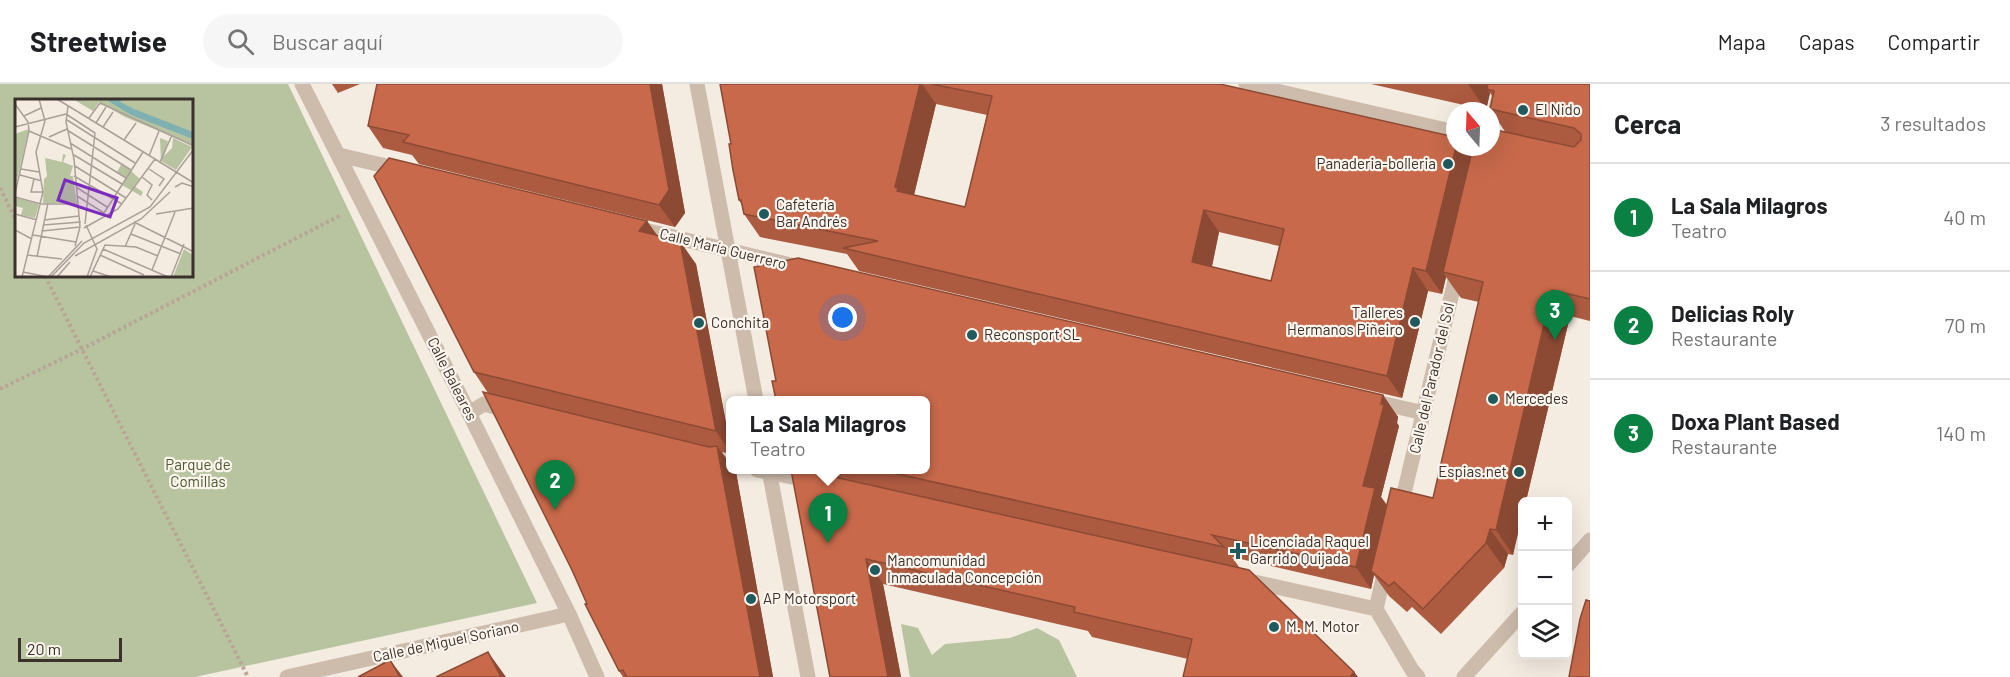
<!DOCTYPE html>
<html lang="es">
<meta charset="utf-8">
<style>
:root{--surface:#fff;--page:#f6f6f6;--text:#202124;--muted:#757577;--line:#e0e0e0;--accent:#0b8043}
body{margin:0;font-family:Barlow,sans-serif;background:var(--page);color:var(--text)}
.controls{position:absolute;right:18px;bottom:18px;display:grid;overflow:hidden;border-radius:9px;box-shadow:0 6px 24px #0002}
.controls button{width:54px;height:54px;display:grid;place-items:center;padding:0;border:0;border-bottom:2px solid var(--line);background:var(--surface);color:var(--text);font:30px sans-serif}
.compass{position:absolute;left:1446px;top:18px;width:54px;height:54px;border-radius:50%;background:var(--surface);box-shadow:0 6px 24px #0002;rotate:341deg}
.scale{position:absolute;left:18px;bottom:15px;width:104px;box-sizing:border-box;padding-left:6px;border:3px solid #3b302b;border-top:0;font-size:16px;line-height:21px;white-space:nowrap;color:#3b302b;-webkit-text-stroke:4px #fbf5ee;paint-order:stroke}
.you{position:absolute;left:843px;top:234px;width:21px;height:21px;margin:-15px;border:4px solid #fff;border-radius:50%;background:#1a73e8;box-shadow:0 0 0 9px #1a73e833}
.badge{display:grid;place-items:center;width:39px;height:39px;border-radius:50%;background:var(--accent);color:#fff;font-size:20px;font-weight:700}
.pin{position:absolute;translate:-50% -50px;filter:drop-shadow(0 2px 3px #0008)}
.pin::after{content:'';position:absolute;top:32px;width:21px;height:18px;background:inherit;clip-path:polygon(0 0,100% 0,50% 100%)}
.popup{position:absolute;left:726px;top:312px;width:204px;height:78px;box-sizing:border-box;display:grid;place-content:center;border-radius:9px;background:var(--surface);filter:drop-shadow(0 2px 4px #0005);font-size:20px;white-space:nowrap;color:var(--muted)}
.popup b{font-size:22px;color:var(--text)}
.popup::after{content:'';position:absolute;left:50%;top:100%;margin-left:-12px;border:12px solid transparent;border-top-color:var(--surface)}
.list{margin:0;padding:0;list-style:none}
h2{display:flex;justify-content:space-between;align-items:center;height:78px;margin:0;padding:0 24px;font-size:26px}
h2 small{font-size:20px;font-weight:400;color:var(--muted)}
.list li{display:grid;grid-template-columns:39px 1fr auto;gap:18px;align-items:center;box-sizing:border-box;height:108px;padding:0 24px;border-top:2px solid var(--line)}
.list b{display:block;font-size:22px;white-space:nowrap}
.list p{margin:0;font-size:20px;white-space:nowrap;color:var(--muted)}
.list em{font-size:20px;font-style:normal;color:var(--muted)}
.icon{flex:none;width:33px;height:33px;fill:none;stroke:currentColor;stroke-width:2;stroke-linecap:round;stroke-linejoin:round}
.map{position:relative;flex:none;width:1590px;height:593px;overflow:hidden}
header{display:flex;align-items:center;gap:36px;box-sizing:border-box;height:84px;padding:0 30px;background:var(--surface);border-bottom:2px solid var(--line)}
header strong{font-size:28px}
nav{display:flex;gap:33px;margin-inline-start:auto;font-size:21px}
.search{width:420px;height:54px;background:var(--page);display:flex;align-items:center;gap:15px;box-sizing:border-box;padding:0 21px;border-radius:33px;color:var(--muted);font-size:22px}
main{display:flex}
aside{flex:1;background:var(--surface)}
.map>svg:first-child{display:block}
.green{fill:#b8c4a0;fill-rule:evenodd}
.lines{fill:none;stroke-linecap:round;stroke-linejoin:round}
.path{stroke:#b9a596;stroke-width:4;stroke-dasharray:3 3;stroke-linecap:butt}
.street{stroke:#cdbbac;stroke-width:15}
.wall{fill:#ac5a40;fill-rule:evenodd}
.shaded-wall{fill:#8c4a34}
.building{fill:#c8694b;stroke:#8c4a34;stroke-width:1.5;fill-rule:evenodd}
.poi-dot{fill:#1f5a5e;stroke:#fbf5ee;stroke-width:2}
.labels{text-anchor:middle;stroke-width:4.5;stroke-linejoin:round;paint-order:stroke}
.poi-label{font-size:15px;fill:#3b302b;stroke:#fbf5ee;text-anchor:start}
.street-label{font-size:15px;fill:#3b302b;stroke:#fbf5ee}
.park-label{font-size:15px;fill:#4a5a2e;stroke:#fbf5ee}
.inset-road{fill:none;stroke:#aaa098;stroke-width:1.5}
.view{fill:#7b2cbf;fill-opacity:0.15;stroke:#7b2cbf;stroke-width:3}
.inset-edge{fill:none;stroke:#3b302b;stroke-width:3}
</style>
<header>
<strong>Streetwise</strong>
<div class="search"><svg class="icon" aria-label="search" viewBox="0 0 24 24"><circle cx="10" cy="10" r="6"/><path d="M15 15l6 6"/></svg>Buscar aquí</div>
<nav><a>Mapa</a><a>Capas</a><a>Compartir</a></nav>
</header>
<main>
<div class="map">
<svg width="1590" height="593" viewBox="0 0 1590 593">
<rect width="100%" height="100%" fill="#f4ebe1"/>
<g class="green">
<path d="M0,0H288L537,519L195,593H0ZM16,16H192V192H16Z"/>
<polygon points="901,540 918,544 932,571 945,560 1010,554 1037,544 1059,556 1077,593 910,593"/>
</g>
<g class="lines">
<g class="path">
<polyline points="0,104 16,136"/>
<polyline points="45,192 248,593"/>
<polyline points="0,305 82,265 341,131"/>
</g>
<g class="street">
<polyline points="302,0 469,329 569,530 597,593"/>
<polyline points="697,0 756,316"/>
<polyline points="1246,0 1455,48"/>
<polyline points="1491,46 1502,0"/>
<polyline points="339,71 403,86"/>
<polyline points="636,144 799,183"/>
<polyline points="1372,317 1424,329"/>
<polyline points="469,329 484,320 509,327"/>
<polyline points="757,386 813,397"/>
<polyline points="769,386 808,593"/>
<polyline points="1400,426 1458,184"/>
<polyline points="1568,481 1590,456"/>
<polyline points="1245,496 1376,525 1412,586 1418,593"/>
<polyline points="1376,525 1386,482"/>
<polyline points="287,593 569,530"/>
<polyline points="1464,593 1522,529"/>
</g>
</g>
<g class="wall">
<polygon points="332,0 360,0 338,9"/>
<polygon points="377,0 662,0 685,129 675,143 419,80 412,71 383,64 368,42"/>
<path d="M720,0H1220L1455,63H1464L1471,72L1506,49L1490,25L1493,13L1490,9L1486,26L1371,0H1590V237L1570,232L1526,417H1522L1513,471L1508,470L1504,484L1441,550L1412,523L1407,528L1389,512L1374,491L1371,505L1232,473L1239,483L1354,588L1358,593H1183L1188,575L1092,553L1088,547L883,500L901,593H830L791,386H926L1383,311L1398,333L1397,339L1399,342L1381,413L1387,421L1433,414L1479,218L1461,214L1446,193L1442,210L1428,207L1402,314L859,187L847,170L760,153L744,130L742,121L739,116L731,60ZM936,20L987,31L965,123L914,111ZM1219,148L1279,162L1271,197L1212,183Z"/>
<polygon points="647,137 657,151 696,180 730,360 730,370 722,368 736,388 773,593 623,593 619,587 488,309 474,288"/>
</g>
<g class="shaded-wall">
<polygon points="650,0 662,0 685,129 675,143 659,121"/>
<polygon points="920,0 922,0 936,20 911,123 912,130 895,103"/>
<polygon points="1468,0 1492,0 1487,5 1490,9 1486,26"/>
<polygon points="1456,63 1464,63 1474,77 1443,188 1446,193 1442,210 1426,187"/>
<polygon points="1204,126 1219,148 1208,200 1192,178"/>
<polygon points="647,137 663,160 639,147"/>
<polygon points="680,157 696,180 730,360 730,368 716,347"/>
<polygon points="1413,184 1428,207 1402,314 1387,292"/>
<polygon points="1552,206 1570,232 1526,417 1522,417 1522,433 1513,471 1496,446"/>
<polygon points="1383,311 1398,333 1397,339 1399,342 1381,413 1390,426 1371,487 1374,491 1371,505 1356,483 1363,402"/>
<polygon points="717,362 730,381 730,386 734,386 736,388 773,593 760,593"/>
<polygon points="1490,445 1508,470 1504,484 1486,459"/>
<polygon points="866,475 883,500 901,593 888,593"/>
<polygon points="488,568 506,593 501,593"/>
<polygon points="390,576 403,593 400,593"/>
<polygon points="1354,588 1358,593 1350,593"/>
</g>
<g class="building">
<polygon points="377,0 650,0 669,106 659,121 403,58 409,51 368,42"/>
<path d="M720,0H920L895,103L898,104L897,107L965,123L992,12L931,0H1220L1455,53V63H1456L1426,187L1413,184L1387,292L843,164L878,157L744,130L741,116H739L733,86L729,60H731ZM1204,126L1284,145L1271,197L1192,178Z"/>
<polygon points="1488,0 1590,0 1590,215 1552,206 1496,446 1490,445 1486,459 1423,525 1394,498 1389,502 1371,487 1391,404 1433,414 1483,198 1443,188 1473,63 1491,63 1491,45 1574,63 1581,56 1581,50 1574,44 1490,25 1494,7 1487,5"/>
<polygon points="389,74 647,137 639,147 680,157 716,347 474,288 374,92"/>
<polygon points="798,174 1383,311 1381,320 1384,321 1363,402 1375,404 1356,483 1212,451 1224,463 880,386 926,386 926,316 776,316 772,297 776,297 754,183"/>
<polygon points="483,308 709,363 717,362 760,593 627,593 623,586 619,587 585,520 587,520 572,486"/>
<polygon points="791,386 803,386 1249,486 1354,588 1350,593 1183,593 1192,555 1074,528 1075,523 866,475 888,593 830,593"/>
<polygon points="1586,516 1590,517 1590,593 1569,593 1580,535"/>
<polygon points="488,568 501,593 436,593"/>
<polygon points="390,576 400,593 358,593"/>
</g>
<g class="poi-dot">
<circle cx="1523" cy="26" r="6"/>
<circle cx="1448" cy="80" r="6"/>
<circle cx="764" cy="130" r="6"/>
<circle cx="1415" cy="238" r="6"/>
<circle cx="699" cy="239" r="6"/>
<circle cx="972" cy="251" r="6"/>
<circle cx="1493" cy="315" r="6"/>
<circle cx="1519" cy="388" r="6"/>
<path d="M1235 458h6v6h6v6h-6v6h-6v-6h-6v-6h6z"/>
<circle cx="875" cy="486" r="6"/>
<circle cx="751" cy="515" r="6"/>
<circle cx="1274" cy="543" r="6"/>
</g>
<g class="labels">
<g class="poi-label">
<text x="1535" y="31">El Nido</text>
<text x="1436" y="85" text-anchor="end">Panaderia-bolleria</text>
<text x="776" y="126">Cafetería<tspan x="776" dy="17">Bar Andrés</tspan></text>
<text x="1403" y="234" text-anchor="end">Talleres<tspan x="1403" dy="17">Hermanos Piñeiro</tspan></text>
<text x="711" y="244">Conchita</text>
<text x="984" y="256">Reconsport SL</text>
<text x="1505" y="320">Mercedes</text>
<text x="1507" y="393" text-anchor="end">Espias.net</text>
<text x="1250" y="463">Licenciada Raquel<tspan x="1250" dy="17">Garrido Quijada</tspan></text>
<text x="887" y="482">Mancomunidad<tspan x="887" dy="17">Inmaculada Concepción</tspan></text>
<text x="763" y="520">AP Motorsport</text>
<text x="1286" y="548">M. M. Motor</text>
</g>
<g class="street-label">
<text transform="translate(723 165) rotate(14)" y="5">Calle María Guerrero</text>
<text transform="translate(1432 294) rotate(-77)" y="5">Calle del Parador del Sol</text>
<text transform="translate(452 295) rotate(63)" y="5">Calle Baleares</text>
<text transform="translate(446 558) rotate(-12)" y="5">Calle de Miguel Soriano</text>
</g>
<g class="park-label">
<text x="198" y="386">Parque de<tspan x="198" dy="17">Comillas</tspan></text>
</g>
</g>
<g transform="translate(15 15)">
<rect width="178" height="178" fill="#f4ebe1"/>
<path d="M58,0H178V46L110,18L84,3L78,12ZM14,30L0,89V35ZM145,39L153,42L149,57L157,49L158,39L177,48L161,71L146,62ZM48,55L51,56L48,63L58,67L55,77H58L62,104H28L29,80L32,77L30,59L47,63ZM107,64L125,80L119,87L128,93L126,97L107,86L111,79L102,73ZM1,99L24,105L20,119L6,116L8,109L0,107ZM169,150L178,156V178H158Z" fill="#b8c4a0"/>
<path d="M90,0H107L105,3L119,10L178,33V40L116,16Z" fill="#7fb0b2"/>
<path class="inset-road" d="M42,0L179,84M0,5L13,23L14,32L0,95M53,7L51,23L59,60L65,128L60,147M51,15L80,34L70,125M9,17L26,9M74,19L85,4L179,47M52,21L120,64M81,24L91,8M0,28L51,15M88,28L98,13M52,31L116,71M14,32L56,50M34,38L52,30M109,41L121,24M55,44L111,79M59,56L107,85M134,57L144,32M145,63L157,36M60,67L111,99M6,70L24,73M134,70L149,80L144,87M5,76L27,82M59,77L107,105M127,78L137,86L132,96L137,101M19,80L16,93H28M61,88L92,108M160,88L167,84L179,88M62,97L89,114M0,98L26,105H62M89,114L128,53M0,115L22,121M141,115L179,109M29,121L64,117M119,123L179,153M28,126L66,123M71,126L82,150L72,178M69,129L103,110L140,60M0,131L17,140M27,132L65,128M116,135L166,155M18,136L61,143M110,148L120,125M88,150L153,178M12,156L47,160M85,156L129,176M60,157L126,120L155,93M22,158L33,104M137,171L160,113M78,172L96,178M8,173L33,178M7,178L28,93L21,53L30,22L24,0M33,178L67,142M36,178L69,144L135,108L179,50M42,178L55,163M75,178L90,146L121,148L143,157M156,178L169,145"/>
<path class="view" d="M50,81L102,99L95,118L43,101Z"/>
<rect width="178" height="178" class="inset-edge"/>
</g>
</svg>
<div class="controls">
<button>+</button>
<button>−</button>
<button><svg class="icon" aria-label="layers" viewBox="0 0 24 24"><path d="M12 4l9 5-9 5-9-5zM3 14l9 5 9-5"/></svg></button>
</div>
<svg class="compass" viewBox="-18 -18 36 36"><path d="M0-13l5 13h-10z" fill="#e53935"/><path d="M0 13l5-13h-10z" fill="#757577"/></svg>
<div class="scale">20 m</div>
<div class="you"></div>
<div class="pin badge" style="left:828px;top:459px">1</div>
<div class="popup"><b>La Sala Milagros</b>Teatro</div>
<div class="pin badge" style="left:555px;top:426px">2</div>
<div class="pin badge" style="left:1555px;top:256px">3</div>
</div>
<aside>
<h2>Cerca<small>3 resultados</small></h2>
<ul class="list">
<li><span class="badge">1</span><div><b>La Sala Milagros</b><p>Teatro</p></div><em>40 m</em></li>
<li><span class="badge">2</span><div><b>Delicias Roly</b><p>Restaurante</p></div><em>70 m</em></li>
<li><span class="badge">3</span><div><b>Doxa Plant Based</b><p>Restaurante</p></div><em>140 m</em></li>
</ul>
</aside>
</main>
